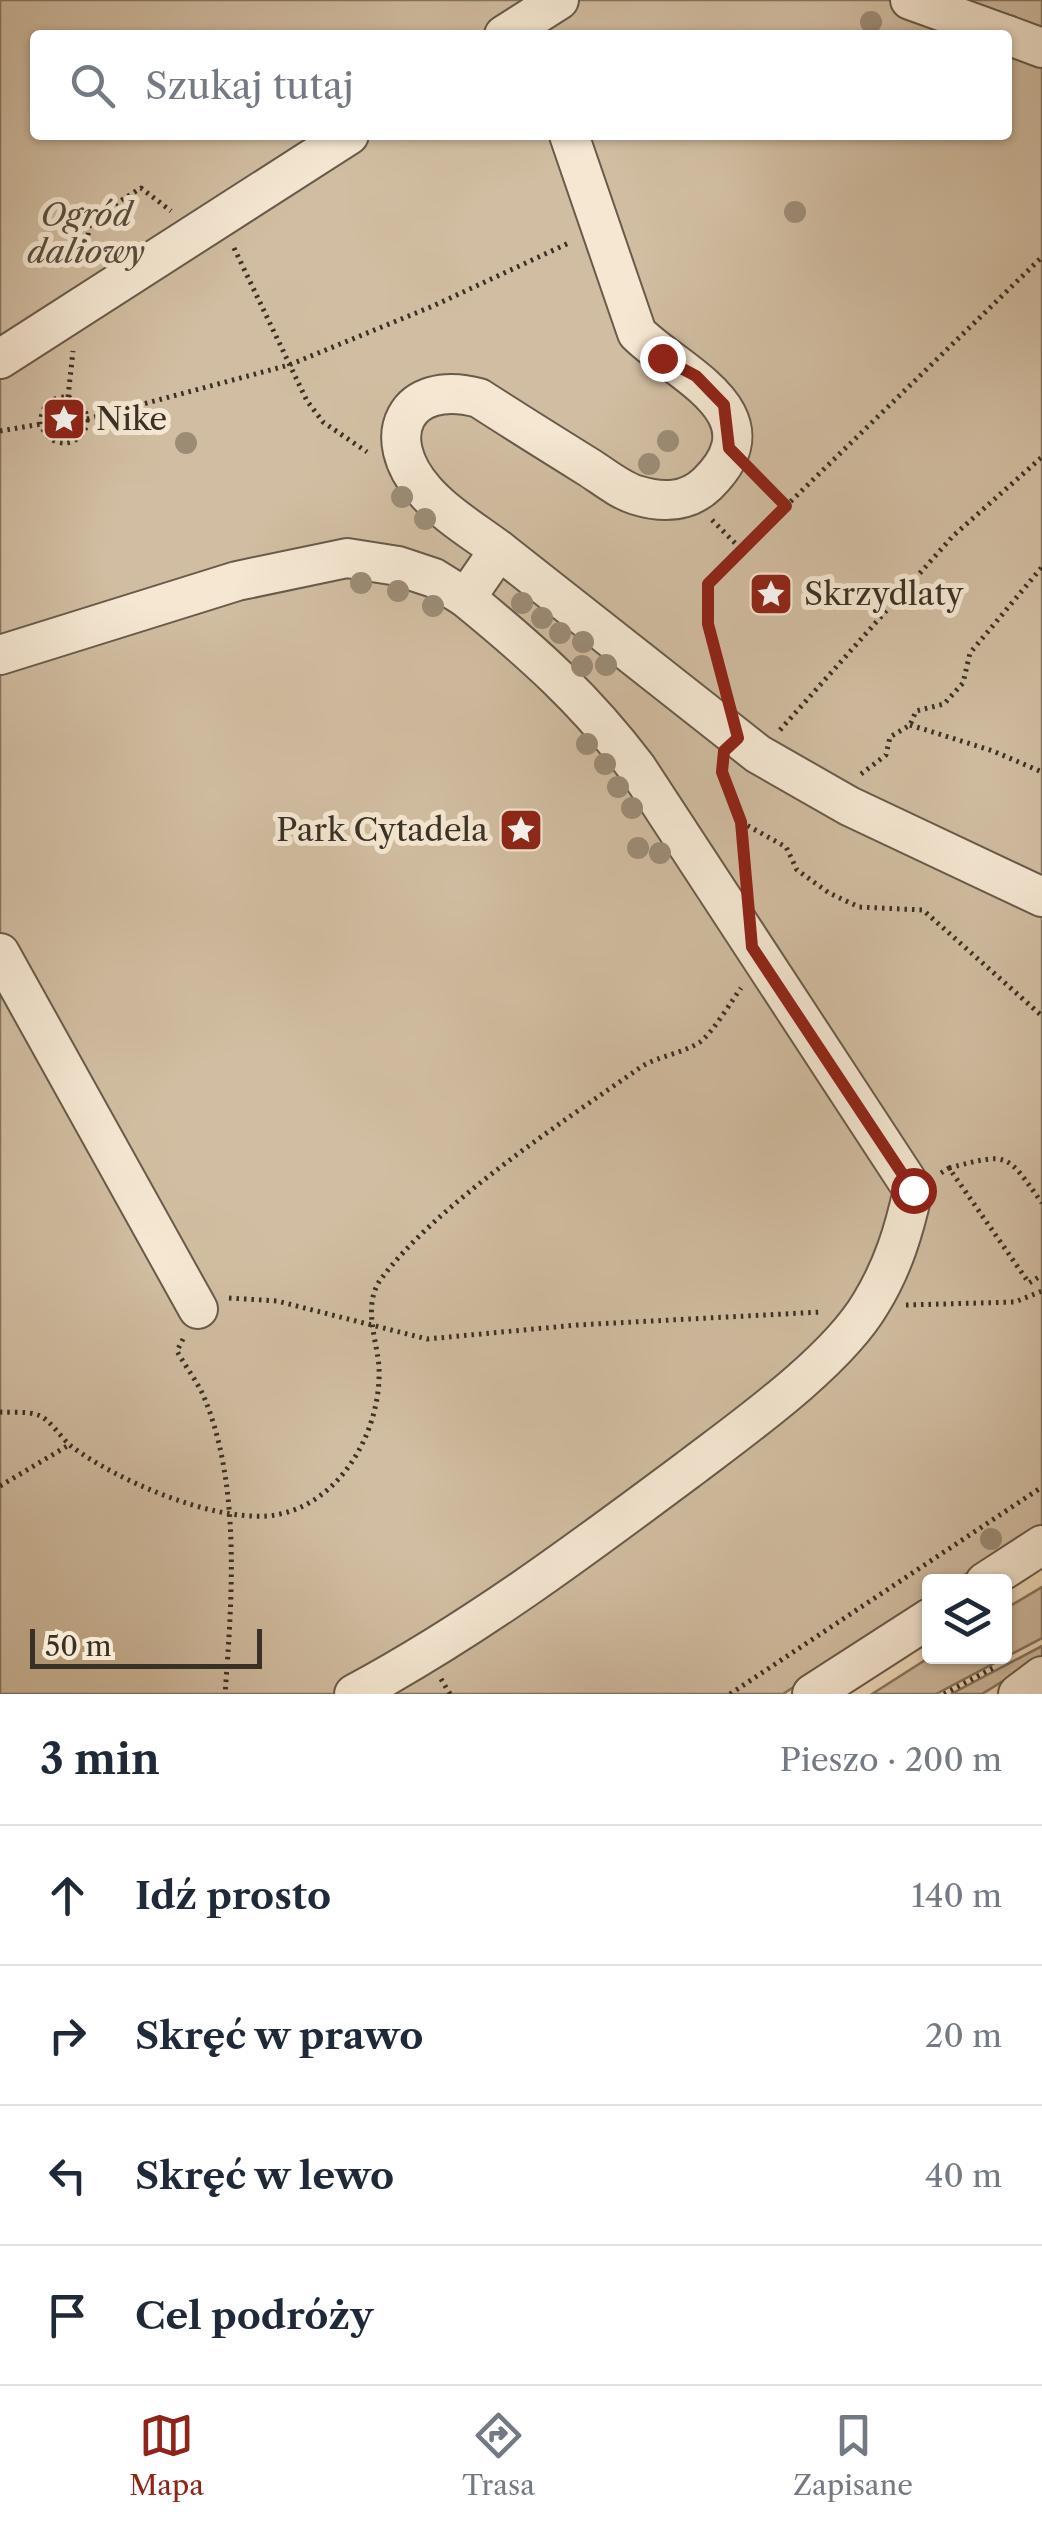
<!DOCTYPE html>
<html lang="pl">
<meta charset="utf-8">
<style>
:root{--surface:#fff;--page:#f2f2f3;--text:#1f2937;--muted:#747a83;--line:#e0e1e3;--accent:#8f2418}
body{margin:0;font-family:"Libre Caslon Text",serif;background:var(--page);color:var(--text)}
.controls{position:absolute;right:30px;bottom:30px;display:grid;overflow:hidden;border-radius:10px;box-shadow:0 2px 8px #0004}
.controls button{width:90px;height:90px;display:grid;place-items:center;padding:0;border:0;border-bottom:2px solid var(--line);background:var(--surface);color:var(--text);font:50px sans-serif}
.scale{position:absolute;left:30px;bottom:25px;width:232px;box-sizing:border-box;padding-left:10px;border:5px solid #3a3125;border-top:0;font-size:28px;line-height:35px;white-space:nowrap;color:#3a3125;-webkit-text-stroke:8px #f5e7d2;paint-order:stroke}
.stop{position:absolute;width:30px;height:30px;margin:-22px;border:8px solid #8f2418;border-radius:50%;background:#fff}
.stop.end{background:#8f2418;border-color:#fff;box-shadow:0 2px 10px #0008}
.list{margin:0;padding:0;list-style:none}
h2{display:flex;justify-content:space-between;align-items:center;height:130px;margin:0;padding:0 40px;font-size:42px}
h2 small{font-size:32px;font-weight:400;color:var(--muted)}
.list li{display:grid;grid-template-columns:65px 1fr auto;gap:30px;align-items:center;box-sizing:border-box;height:140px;padding:0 40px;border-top:2px solid var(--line)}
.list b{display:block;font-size:38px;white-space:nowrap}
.list em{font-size:32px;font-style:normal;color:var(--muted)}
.icon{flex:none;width:55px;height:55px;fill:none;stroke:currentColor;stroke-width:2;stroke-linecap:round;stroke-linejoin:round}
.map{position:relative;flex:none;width:1042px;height:1694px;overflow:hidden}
.search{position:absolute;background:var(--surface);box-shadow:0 2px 8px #0004;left:30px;right:30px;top:30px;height:110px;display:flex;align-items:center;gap:25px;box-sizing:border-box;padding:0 35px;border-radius:10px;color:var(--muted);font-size:38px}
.sheet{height:690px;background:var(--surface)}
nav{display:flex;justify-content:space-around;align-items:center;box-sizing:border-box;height:140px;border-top:2px solid var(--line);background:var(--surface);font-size:28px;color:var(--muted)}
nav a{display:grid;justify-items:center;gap:5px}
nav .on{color:var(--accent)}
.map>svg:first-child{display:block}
.green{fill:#d1bda1;stroke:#867763;stroke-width:2.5;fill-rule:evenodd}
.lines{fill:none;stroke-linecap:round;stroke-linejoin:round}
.minor-casing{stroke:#685b4a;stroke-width:42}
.path{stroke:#3a3125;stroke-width:5;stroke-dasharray:2.5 5;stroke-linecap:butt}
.minor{stroke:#f5e7d2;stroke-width:38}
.tree{fill:#9c8c76}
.route{stroke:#8f2418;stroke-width:12}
.labels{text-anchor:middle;stroke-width:10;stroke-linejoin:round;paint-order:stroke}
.park-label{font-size:32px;font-style:italic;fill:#584d3e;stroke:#f5e7d2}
.poi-label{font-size:32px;fill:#3a3125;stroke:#f5e7d2;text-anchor:start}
</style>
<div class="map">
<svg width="1042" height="1694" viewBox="0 0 1042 1694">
<rect width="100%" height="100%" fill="#f0daba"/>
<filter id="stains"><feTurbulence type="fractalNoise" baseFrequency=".002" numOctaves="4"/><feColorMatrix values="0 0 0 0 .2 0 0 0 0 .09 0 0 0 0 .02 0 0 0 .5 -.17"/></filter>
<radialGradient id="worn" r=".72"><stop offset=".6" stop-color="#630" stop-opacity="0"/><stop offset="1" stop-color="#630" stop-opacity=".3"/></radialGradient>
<g class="green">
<path d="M0,0H1042V1525L955,1581L930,1582L929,1598L783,1694H0ZM35,35H1007V135H35Z"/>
<polygon points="1042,1587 1042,1638 936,1694 872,1694 930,1657 1004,1656 1005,1609"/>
<polygon points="1042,1646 1042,1657 982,1694 951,1694"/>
</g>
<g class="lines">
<defs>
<g id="minor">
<polyline points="910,0 1007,35"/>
<polyline points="504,35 559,0"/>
<polyline points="1007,35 1042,48"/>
<polyline points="0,359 349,135"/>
<polyline points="499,550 758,754 849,806 1042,897"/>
<polyline points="0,655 237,581 347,558 398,566 434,578 466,598"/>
<polyline points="0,953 198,1309"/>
<polyline points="985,1582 1042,1545"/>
<path d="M354,1694C475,1629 583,1548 693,1466C747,1425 837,1361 871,1303C893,1267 904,1231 913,1190L637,768C585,699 532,652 466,598L499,550C475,532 445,514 425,491C377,437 405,378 479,398C516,422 553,445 590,468C604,477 620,490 636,495C662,503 687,503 707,484C780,413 676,373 637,333L569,135"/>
<polyline points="812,1694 930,1618"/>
<polyline points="1018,1694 1042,1676"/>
</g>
</defs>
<use href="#minor" class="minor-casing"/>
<g class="path">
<polyline points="41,215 90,220"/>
<polyline points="234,248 307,401 323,422 367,452"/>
<polyline points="84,265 90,220 141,188 171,211"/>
<polyline points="68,397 73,351"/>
<circle cx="64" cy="420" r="23"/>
<polyline points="87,419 289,365 433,306 571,242"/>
<polyline points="0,431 41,424"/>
<polyline points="754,473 786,506 1042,257"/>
<polyline points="712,520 742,550"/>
<polyline points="723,683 708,624 707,584 786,506"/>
<polyline points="910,725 993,751 1042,772"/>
<polyline points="780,730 953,536 1042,457"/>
<polyline points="722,771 741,822 742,866"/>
<polyline points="861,774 886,755 890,737 910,725 916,711 944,704 963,683 970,653 1042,567"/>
<polyline points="741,822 786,847 797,870 829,893 859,907 923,910 1042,1016"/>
<path d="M949,1168C1010,1152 1006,1153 1042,1203"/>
<polyline points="941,1173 949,1168 1029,1283 1042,1275"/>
<polyline points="229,1298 277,1301 427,1339 577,1325 821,1312"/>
<polyline points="906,1305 1015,1302 1042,1291"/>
<path d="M183,1339L177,1351C185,1366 197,1381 204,1397C241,1486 232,1600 225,1694"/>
<path d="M0,1412C12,1413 27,1411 38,1415C50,1419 60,1437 71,1446C116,1480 209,1520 267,1516C338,1510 382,1432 379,1367C377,1340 362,1305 381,1279C436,1205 561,1123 638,1069C656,1056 682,1054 700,1042C714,1031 730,1003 741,988"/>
<polyline points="0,1486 69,1445"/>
<polyline points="441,1679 450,1694"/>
<polyline points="730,1694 1042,1487"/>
<polyline points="944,1694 995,1667"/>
</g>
<use href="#minor" class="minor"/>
</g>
<g class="tree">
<circle cx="871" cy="22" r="11"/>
<circle cx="795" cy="212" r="11"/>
<circle cx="668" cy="441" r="11"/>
<circle cx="186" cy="443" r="11"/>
<circle cx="649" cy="464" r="11"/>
<circle cx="402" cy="497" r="11"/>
<circle cx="425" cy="519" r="11"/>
<circle cx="361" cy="583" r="11"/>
<circle cx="398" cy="591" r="11"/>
<circle cx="522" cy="603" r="11"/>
<circle cx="433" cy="606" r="11"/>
<circle cx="542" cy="618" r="11"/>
<circle cx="560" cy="633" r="11"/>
<circle cx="583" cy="642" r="11"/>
<circle cx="606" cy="665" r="11"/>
<circle cx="582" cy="666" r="11"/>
<circle cx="587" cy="744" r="11"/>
<circle cx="605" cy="764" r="11"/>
<circle cx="618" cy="787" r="11"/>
<circle cx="632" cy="808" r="11"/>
<circle cx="638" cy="848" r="11"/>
<circle cx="660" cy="853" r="11"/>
<circle cx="991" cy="1539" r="11"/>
</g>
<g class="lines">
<polyline class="route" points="662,358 696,376 724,405 729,448 786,506 708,584 708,624 738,738 724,751 722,772 741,822 752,947 913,1190"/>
</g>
<defs>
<symbol id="sight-square" viewBox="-11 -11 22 22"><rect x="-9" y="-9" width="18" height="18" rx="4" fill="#8f2418" stroke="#f5e7d2"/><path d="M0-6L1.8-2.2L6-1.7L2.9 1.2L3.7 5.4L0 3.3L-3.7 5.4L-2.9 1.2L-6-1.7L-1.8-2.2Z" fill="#fff"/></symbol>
</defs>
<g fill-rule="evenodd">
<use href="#sight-square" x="39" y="394" width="50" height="50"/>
<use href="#sight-square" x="746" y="569" width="50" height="50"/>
<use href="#sight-square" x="496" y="805" width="50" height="50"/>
</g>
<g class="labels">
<g class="park-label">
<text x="86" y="226">Ogród<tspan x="86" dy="37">daliowy</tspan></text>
</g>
<g class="poi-label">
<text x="96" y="430">Nike</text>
<text x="804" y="605">Skrzydlaty</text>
<text x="488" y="841" text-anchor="end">Park Cytadela</text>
</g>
</g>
<rect width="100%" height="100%" filter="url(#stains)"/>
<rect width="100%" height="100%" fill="url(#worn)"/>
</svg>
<div class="controls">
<button><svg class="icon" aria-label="layers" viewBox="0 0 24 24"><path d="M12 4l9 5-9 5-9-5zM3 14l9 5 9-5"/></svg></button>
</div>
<div class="scale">50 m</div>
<div class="stop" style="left:913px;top:1190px"></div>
<div class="stop end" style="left:662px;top:358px"></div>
<div class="search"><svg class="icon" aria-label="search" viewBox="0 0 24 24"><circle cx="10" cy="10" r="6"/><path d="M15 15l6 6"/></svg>Szukaj tutaj</div>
</div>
<section class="sheet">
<h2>3 min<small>Pieszo · 200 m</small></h2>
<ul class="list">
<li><svg class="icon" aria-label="ahead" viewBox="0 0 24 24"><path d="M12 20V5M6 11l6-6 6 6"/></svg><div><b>Idź prosto</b></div><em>140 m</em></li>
<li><svg class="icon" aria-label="right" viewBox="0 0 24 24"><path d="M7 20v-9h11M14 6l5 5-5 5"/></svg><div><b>Skręć w prawo</b></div><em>20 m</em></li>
<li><svg class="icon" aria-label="left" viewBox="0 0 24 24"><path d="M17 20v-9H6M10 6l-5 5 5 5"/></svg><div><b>Skręć w lewo</b></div><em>40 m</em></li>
<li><svg class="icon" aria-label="arrive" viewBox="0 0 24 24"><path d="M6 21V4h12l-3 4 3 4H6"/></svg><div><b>Cel podróży</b></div></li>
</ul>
</section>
<nav>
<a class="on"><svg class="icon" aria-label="map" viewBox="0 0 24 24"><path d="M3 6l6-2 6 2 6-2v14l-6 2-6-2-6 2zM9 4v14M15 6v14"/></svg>Mapa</a>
<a><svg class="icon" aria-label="directions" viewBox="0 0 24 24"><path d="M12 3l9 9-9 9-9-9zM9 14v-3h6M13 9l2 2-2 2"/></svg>Trasa</a>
<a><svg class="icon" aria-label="saved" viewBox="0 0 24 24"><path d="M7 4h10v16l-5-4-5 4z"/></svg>Zapisane</a>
</nav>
